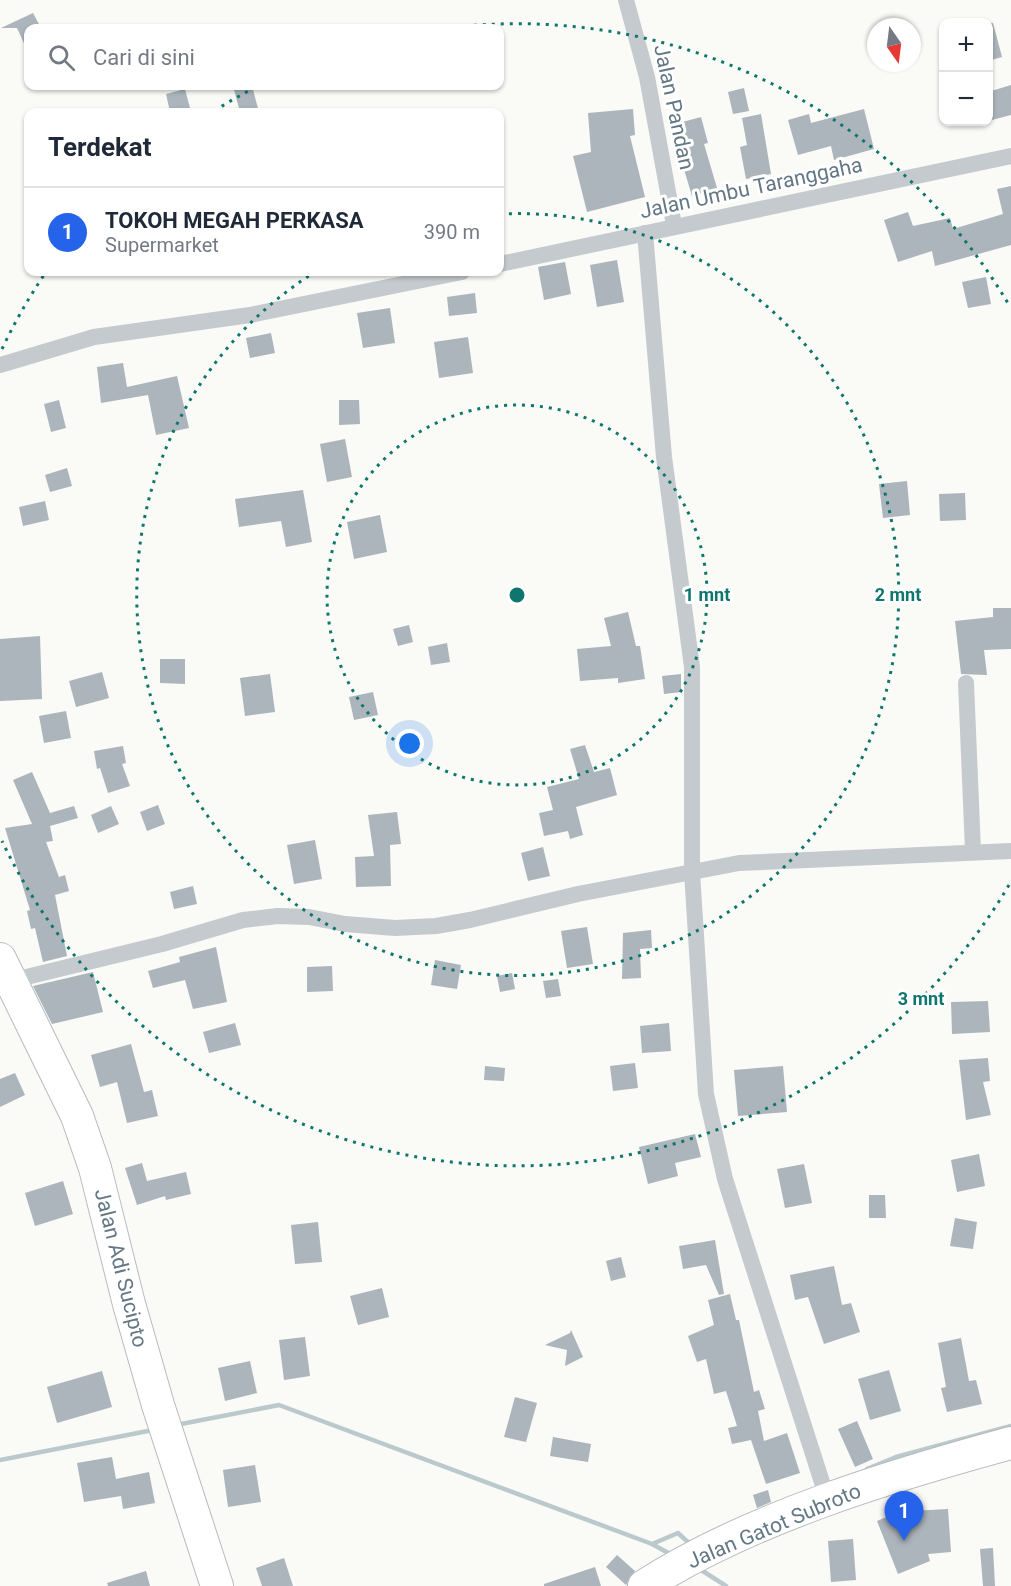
<!DOCTYPE html>
<html lang="id">
<meta charset="utf-8">
<style>
:root{--surface:#fff;--page:#f6f6f7;--text:#1f2937;--muted:#747a83;--line:#e0e1e3;--accent:#2563eb}
body{margin:0;font-family:Roboto,sans-serif;background:var(--page);color:var(--text)}
.controls{position:absolute;right:18px;top:18px;display:grid;overflow:hidden;border-radius:12px;box-shadow:0 2px 4px #0004}
.controls button{width:54px;height:54px;display:grid;place-items:center;padding:0;border:0;border-bottom:2px solid var(--line);background:var(--surface);color:var(--text);font:30px sans-serif}
.compass{position:absolute;left:867px;top:18px;width:54px;height:54px;border-radius:50%;background:var(--surface);box-shadow:0 2px 4px #0004;rotate:166deg}
.you{position:absolute;left:410px;top:744px;width:21px;height:21px;margin:-15px;border:4px solid #fff;border-radius:50%;background:#1a73e8;box-shadow:0 0 0 9px #1a73e833}
.badge{display:grid;place-items:center;width:39px;height:39px;border-radius:50%;background:var(--accent);color:#fff;font-size:20px;font-weight:700}
.pin{position:absolute;translate:-50% -50px;filter:drop-shadow(0 2px 3px #0008)}
.pin::after{content:'';position:absolute;top:32px;width:21px;height:18px;background:inherit;clip-path:polygon(0 0,100% 0,50% 100%)}
.list{margin:0;padding:0;list-style:none}
h2{display:flex;justify-content:space-between;align-items:center;height:78px;margin:0;padding:0 24px;font-size:26px}
h2 small{font-size:20px;font-weight:400;color:var(--muted)}
.list li{display:grid;grid-template-columns:39px 1fr auto;gap:18px;align-items:center;box-sizing:border-box;height:90px;padding:0 24px;border-top:2px solid var(--line)}
.list b{display:block;font-size:22px;white-space:nowrap}
.list p{margin:0;font-size:20px;white-space:nowrap;color:var(--muted)}
.list em{font-size:20px;font-style:normal;color:var(--muted)}
.icon{flex:none;width:33px;height:33px;fill:none;stroke:currentColor;stroke-width:2;stroke-linecap:round;stroke-linejoin:round}
.map{position:relative;flex:none;width:1011px;height:1586px;overflow:hidden}
.search{position:absolute;background:var(--surface);box-shadow:0 2px 4px #0004;left:24px;top:24px;width:480px;height:66px;display:flex;align-items:center;gap:15px;box-sizing:border-box;padding:0 21px;border-radius:12px;color:var(--muted);font-size:22px}
.panel{position:absolute;background:var(--surface);box-shadow:0 2px 4px #0004;left:24px;top:108px;width:480px;height:168px;border-radius:12px}
.map>svg:first-child{display:block}
.lines{fill:none;stroke-linecap:round;stroke-linejoin:round}
.stream{stroke:#bbc9cc;stroke-width:4.5}
.building{fill:#abb5bb}
.highway-casing{stroke:#b6bbbe;stroke-width:34}
.street{stroke:#c5cace;stroke-width:16}
.highway{stroke:#fff;stroke-width:32}
.ring{fill:none;stroke:#0f766e;stroke-width:3;stroke-dasharray:3 6}
.labels{text-anchor:middle;stroke-width:6;stroke-linejoin:round;paint-order:stroke}
.street-label{font-size:21px;fill:#637784;stroke:#fff}
.centre{fill:#0f766e;stroke:#fff;stroke-width:3}
.ring-label{font-size:18px;text-anchor:middle;font-weight:bold;fill:#0f766e;stroke:#fff;stroke-width:6;stroke-linejoin:round;paint-order:stroke}
</style>
<div class="map">
<svg width="1011" height="1586" viewBox="0 0 1011 1586">
<rect width="100%" height="100%" fill="#fafaf7"/>
<g class="lines">
<g class="stream">
<polyline points="176,1425 279,1405 652,1544 672,1555"/>
<polyline points="0,1460 153,1430"/>
<polyline points="867,1469 896,1457 1011,1426"/>
<polyline points="652,1544 678,1533 690,1544 693,1542"/>
<polyline points="698,1568 726,1586"/>
</g>
</g>
<g class="building">
<polygon points="33,13 41,28 28,28 28,52 17,28 1,28"/>
<polygon points="988,23 993,23 1002,57 988,61"/>
<polygon points="1011,85 1011,115 988,121 988,92"/>
<polygon points="233,86 252,86 259,112 240,112"/>
<polygon points="744,88 749,111 733,114 728,92"/>
<polygon points="185,89 191,112 170,112 166,94"/>
<polygon points="633,109 635,135 630,136 645,197 587,212 573,156 591,152 588,113"/>
<polygon points="864,109 874,149 834,160 831,146 798,155 788,120 809,114 811,123"/>
<polygon points="761,114 771,174 746,179 740,147 747,145 742,118"/>
<polygon points="701,117 708,143 704,144 717,188 692,196 680,156 684,155 675,124"/>
<polygon points="1011,186 1011,245 935,266 932,251 898,262 884,220 908,212 913,226 950,218 953,229 1003,214 997,189"/>
<polygon points="617,260 624,302 597,307 590,265"/>
<polygon points="565,262 571,294 544,300 538,267"/>
<polygon points="986,277 991,304 968,308 962,282"/>
<polygon points="475,293 477,313 449,316 447,297"/>
<polygon points="390,308 395,343 363,348 357,313"/>
<polygon points="271,333 275,353 250,358 246,338"/>
<polygon points="468,337 473,373 439,378 434,342"/>
<polygon points="123,363 127,387 177,376 189,428 156,435 148,395 101,403 97,367"/>
<polygon points="59,400 66,428 51,432 44,404"/>
<polygon points="339,400 359,400 360,424 339,425"/>
<polygon points="345,439 352,477 327,482 320,444"/>
<polygon points="67,468 72,486 50,492 45,475"/>
<polygon points="907,481 910,515 883,518 879,484"/>
<polygon points="303,490 312,542 286,547 281,521 239,527 235,499"/>
<polygon points="965,493 966,520 940,521 939,494"/>
<polygon points="45,501 49,520 23,526 19,507"/>
<polygon points="380,515 387,552 354,559 347,522"/>
<polygon points="993,608 1011,608 1011,649 984,650 987,675 961,674 955,621 993,617"/>
<polygon points="628,612 636,646 640,646 645,679 618,683 618,678 580,681 577,649 611,646 604,618"/>
<polygon points="409,625 413,642 398,646 393,629"/>
<polygon points="40,636 42,699 0,701 0,639"/>
<polygon points="447,643 450,662 431,665 428,647"/>
<polygon points="160,659 185,659 185,684 160,683"/>
<polygon points="102,672 109,698 76,707 69,681"/>
<polygon points="270,674 275,712 245,716 240,678"/>
<polygon points="681,674 681,692 664,694 662,676"/>
<polygon points="373,692 378,715 354,720 349,697"/>
<polygon points="66,711 71,738 44,743 39,716"/>
<polygon points="585,745 594,772 610,768 617,795 576,807 583,835 570,839 568,831 544,836 539,813 553,810 547,787 579,779 570,749"/>
<polygon points="123,746 126,763 122,764 130,786 108,793 100,768 97,769 94,751"/>
<polygon points="32,772 50,813 74,806 78,818 50,826 53,841 46,842 59,877 65,875 69,891 55,895 67,956 43,962 35,928 31,929 27,911 30,910 5,828 32,824 13,780"/>
<polygon points="158,805 165,824 147,831 140,812"/>
<polygon points="111,806 119,824 98,833 91,815"/>
<polygon points="397,812 401,844 390,845 391,886 356,887 355,857 374,856 368,815"/>
<polygon points="315,840 322,879 294,884 287,845"/>
<polygon points="543,847 550,876 528,881 521,853"/>
<polygon points="193,886 197,904 174,909 170,892"/>
<polygon points="587,927 593,964 567,968 561,931"/>
<polygon points="651,930 652,948 640,949 641,978 622,979 623,933"/>
<polygon points="216,947 227,1002 193,1009 185,980 153,988 148,971 180,962 179,957"/>
<polygon points="435,960 461,965 457,989 431,985"/>
<polygon points="332,966 333,991 307,992 307,967"/>
<polygon points="93,972 103,1012 52,1024 33,986"/>
<polygon points="512,973 515,989 500,992 497,976"/>
<polygon points="558,979 561,996 546,998 543,981"/>
<polygon points="988,1001 990,1032 952,1034 951,1002"/>
<polygon points="235,1023 241,1045 209,1053 203,1032"/>
<polygon points="669,1023 671,1051 642,1053 640,1026"/>
<polygon points="131,1044 144,1092 152,1090 158,1116 127,1123 117,1082 100,1087 91,1055"/>
<polygon points="988,1058 990,1081 983,1082 991,1115 966,1120 959,1060"/>
<polygon points="635,1063 638,1088 613,1091 610,1066"/>
<polygon points="485,1066 505,1068 504,1081 484,1080"/>
<polygon points="783,1066 787,1112 738,1116 734,1070"/>
<polygon points="15,1073 25,1095 0,1107 0,1079"/>
<polygon points="695,1134 701,1157 675,1163 678,1176 648,1184 639,1147"/>
<polygon points="979,1154 985,1186 957,1192 951,1160"/>
<polygon points="142,1163 147,1181 186,1172 191,1194 166,1200 165,1196 137,1205 125,1168"/>
<polygon points="804,1164 812,1203 785,1208 777,1169"/>
<polygon points="63,1181 73,1214 35,1226 25,1193"/>
<polygon points="869,1195 885,1195 886,1218 869,1218"/>
<polygon points="955,1218 977,1222 973,1249 950,1246"/>
<polygon points="318,1222 322,1262 295,1264 291,1225"/>
<polygon points="715,1240 724,1294 719,1295 706,1265 683,1269 679,1246"/>
<polygon points="621,1257 626,1277 611,1281 606,1261"/>
<polygon points="834,1266 842,1305 851,1303 860,1332 824,1344 808,1297 795,1300 790,1275"/>
<polygon points="382,1288 389,1317 358,1325 350,1296"/>
<polygon points="730,1294 736,1320 739,1320 754,1392 759,1390 765,1409 758,1411 764,1441 787,1433 800,1473 766,1484 751,1440 732,1444 728,1428 737,1426 726,1391 714,1394 706,1359 697,1362 688,1336 714,1325 708,1300"/>
<polygon points="571,1330 583,1357 565,1366 567,1350 545,1345 570,1333"/>
<polygon points="305,1337 310,1376 284,1380 279,1340"/>
<polygon points="961,1338 969,1381 976,1380 982,1404 947,1412 941,1388 946,1387 938,1343"/>
<polygon points="250,1361 257,1393 225,1401 218,1368"/>
<polygon points="889,1370 901,1411 870,1420 858,1379"/>
<polygon points="102,1371 112,1407 57,1423 47,1387"/>
<polygon points="515,1397 537,1403 526,1442 504,1437"/>
<polygon points="857,1421 873,1459 855,1467 838,1429"/>
<polygon points="553,1437 591,1444 588,1462 550,1456"/>
<polygon points="112,1457 116,1479 149,1472 155,1503 123,1509 121,1496 84,1502 77,1463"/>
<polygon points="255,1465 261,1502 228,1507 223,1470"/>
<polygon points="768,1490 771,1502 757,1508 753,1495"/>
<polygon points="910,1507 911,1511 948,1509 951,1552 928,1554 930,1561 898,1574 877,1521"/>
<polygon points="853,1539 856,1580 831,1582 828,1541"/>
<polygon points="993,1548 995,1586 983,1586 980,1549"/>
<polygon points="617,1555 635,1571 626,1585 606,1567"/>
<polygon points="284,1558 293,1586 262,1586 256,1568"/>
<polygon points="595,1567 601,1586 544,1586 544,1584"/>
<polygon points="146,1571 150,1586 108,1586 107,1583"/>
</g>
<g class="lines">
<defs>
<g id="highway">
<polyline points="0,959 77,1116 95,1168 129,1304 158,1405 217,1586"/>
<path d="M644,1586C750,1518 890,1476 1011,1443"/>
</g>
</defs>
<use href="#highway" class="highway-casing"/>
<g class="street">
<polyline points="626,0 647,77 674,225"/>
<polyline points="645,233 664,457 692,667 692,872 706,1094 725,1179 828,1501"/>
<polyline points="500,264 1011,156"/>
<polyline points="0,365 94,337 250,315 462,272"/>
<polyline points="966,683 973,851"/>
<polyline points="10,981 162,944 243,920 278,916 309,917 345,924 395,928 436,926 470,920 578,894 739,863 1011,851"/>
</g>
<use href="#highway" class="highway"/>
</g>
<g class="ring">
<circle cx="517" cy="595" r="190"/>
<path d="M500 214A381 381 0 1 1 315 272"/>
<path d="M1009 885A571 571 0 0 1 2 841M2 349A571 571 0 0 1 46 272M214 111A571 571 0 0 1 258 86M447 28A571 571 0 0 1 1009 305"/>
</g>
<g class="labels">
<g class="street-label">
<text transform="translate(674 107) rotate(78)" y="7">Jalan Pandan</text>
<text transform="translate(751 188) rotate(-12)" y="7">Jalan Umbu Taranggaha</text>
<text transform="translate(121 1268) rotate(76)" y="7">Jalan Adi Sucipto</text>
<text transform="translate(774 1526) rotate(-23)" y="7">Jalan Gatot Subroto</text>
</g>
</g>
<circle cx="517" cy="595" r="9" class="centre"/>
<g class="ring-label">
<text x="707" y="601">1 mnt</text>
<text x="898" y="601">2 mnt</text>
<text x="921" y="1005">3 mnt</text>
</g>
</svg>
<div class="controls">
<button>+</button>
<button>−</button>
</div>
<svg class="compass" viewBox="-18 -18 36 36"><path d="M0-13l5 13h-10z" fill="#e53935"/><path d="M0 13l5-13h-10z" fill="#747a83"/></svg>
<div class="you"></div>
<div class="pin badge" style="left:904px;top:1541px">1</div>
<div class="search"><svg class="icon" aria-label="search" viewBox="0 0 24 24"><circle cx="10" cy="10" r="6"/><path d="M15 15l6 6"/></svg>Cari di sini</div>
<section class="panel">
<h2>Terdekat<small></small></h2>
<ul class="list">
<li><span class="badge">1</span><div><b>TOKOH MEGAH PERKASA</b><p>Supermarket</p></div><em>390 m</em></li>
</ul>
</section>
</div>
